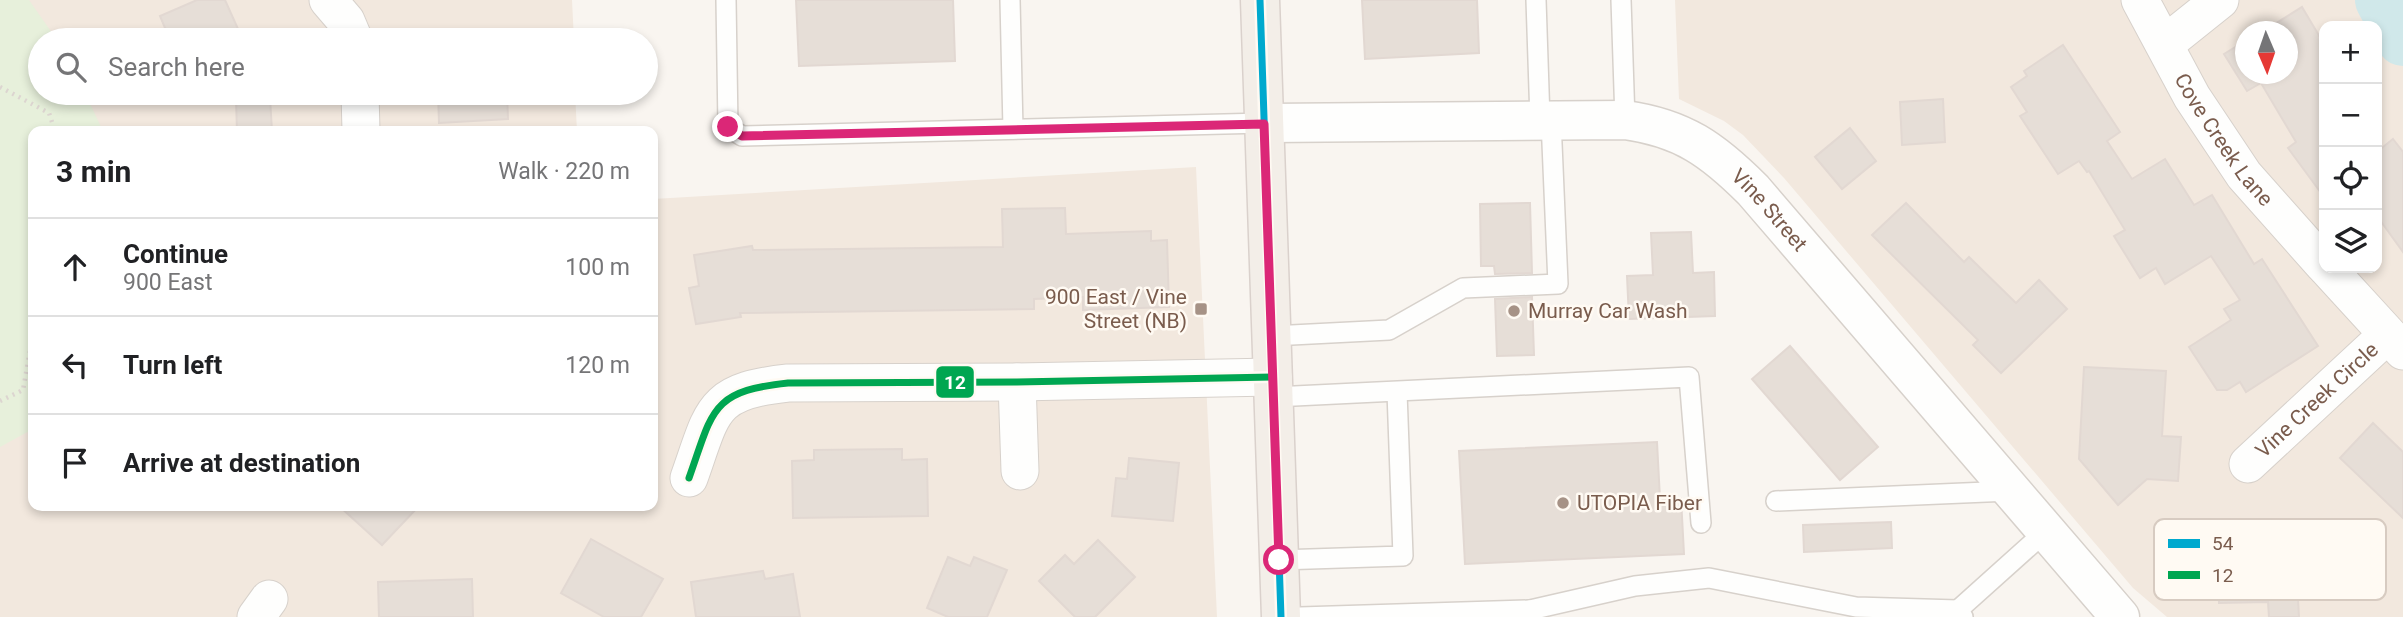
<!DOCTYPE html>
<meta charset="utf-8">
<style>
:root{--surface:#fff;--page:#f6f6f6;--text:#202124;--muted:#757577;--line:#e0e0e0}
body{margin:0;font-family:Roboto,sans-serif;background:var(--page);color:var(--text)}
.controls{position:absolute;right:21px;top:21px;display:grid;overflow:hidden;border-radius:14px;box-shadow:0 4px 10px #0003}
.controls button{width:63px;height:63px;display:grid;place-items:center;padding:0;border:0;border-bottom:2px solid var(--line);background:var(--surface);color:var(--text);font:35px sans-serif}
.compass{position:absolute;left:2235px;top:21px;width:63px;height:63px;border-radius:50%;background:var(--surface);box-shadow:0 4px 10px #0003;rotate:178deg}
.stop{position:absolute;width:21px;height:21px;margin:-16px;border:5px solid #db2777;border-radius:50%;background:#fff}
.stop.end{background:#db2777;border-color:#fff;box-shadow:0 2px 7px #0008}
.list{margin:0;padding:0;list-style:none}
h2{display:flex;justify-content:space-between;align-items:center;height:91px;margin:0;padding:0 28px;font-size:30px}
h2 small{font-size:23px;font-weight:400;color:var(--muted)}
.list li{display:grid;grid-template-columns:46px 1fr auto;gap:21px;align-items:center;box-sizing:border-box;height:98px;padding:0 28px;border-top:2px solid var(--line)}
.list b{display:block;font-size:26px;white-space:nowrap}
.list p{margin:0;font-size:23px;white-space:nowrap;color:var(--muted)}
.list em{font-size:23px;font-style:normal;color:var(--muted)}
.icon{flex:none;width:38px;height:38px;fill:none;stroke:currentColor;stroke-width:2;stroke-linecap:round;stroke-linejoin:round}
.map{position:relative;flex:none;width:2403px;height:617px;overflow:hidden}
.search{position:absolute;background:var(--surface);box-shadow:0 4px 10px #0003;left:28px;top:28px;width:630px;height:77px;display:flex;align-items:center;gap:18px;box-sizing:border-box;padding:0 24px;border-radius:38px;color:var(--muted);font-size:26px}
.panel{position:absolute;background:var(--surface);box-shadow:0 4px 10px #0003;left:28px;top:126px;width:630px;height:385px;border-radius:14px}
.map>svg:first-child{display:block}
.residential{fill:#f2e8de;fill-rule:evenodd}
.green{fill:#e7f0db}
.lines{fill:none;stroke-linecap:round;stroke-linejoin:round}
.river{stroke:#d0e8ea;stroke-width:54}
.building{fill:#e6ded7;stroke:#e2d8d2;stroke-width:2}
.service-casing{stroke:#d7d1cb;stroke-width:22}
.minor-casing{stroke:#d7d1cb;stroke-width:39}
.tertiary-casing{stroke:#d7d1cb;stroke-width:41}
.primary-casing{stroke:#dad1cc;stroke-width:41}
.path{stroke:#dcd5d0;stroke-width:4.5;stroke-dasharray:2 5;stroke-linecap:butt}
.service{stroke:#fefefd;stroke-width:19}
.minor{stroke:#fefefd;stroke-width:37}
.tertiary{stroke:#fefefd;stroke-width:38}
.primary{stroke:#f3eee8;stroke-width:38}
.bus-1-casing{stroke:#fffaf3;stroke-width:12}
.bus-2-casing{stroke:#fffaf3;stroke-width:12}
.bus-1{stroke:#00a9ce;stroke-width:7}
.bus-2{stroke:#00a651;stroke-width:7}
.route{stroke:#db2777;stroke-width:9}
.poi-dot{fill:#a69286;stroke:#fffaf3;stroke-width:2.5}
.labels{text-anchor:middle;stroke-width:5;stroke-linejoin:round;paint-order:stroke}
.street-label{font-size:21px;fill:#7a5c4d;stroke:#fffaf3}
.poi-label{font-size:21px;fill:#7a5c4d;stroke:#fffaf3;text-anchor:start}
.key{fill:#fffaf3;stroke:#d7cbc1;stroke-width:2}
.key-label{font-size:19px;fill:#7a5c4d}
.line-badge{stroke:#fffaf3;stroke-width:2.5}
.badge-label{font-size:19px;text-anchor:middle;font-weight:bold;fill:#fff}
</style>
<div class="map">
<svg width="2403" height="617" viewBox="0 0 2403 617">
<rect width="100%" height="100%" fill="#f9f5f0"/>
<g class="residential">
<polygon points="0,0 572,0 574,40 40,40 40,93 575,93 577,131 33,131 33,506 653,506 653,199 1196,167 1217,617 0,617"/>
<path d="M1675,0H2403V617H2167L2133,588L1784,178L1743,135L1724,121L1679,99ZM2324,26H2377V268H2324ZM2246,32H2288V74H2246Z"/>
</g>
<polygon class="green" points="0,0 29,0 57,40 40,40 40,93 85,93 103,131 33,131 33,429 0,447"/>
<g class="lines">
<polyline class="river" points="2382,0 2403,39"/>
</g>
<g class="building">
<polygon points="197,0 225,0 243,40 170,40 160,16"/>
<polygon points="796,0 953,0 955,61 799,66"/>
<polygon points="1362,0 1477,0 1479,53 1365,59"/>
<polygon points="2302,7 2324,44 2324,197 2288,148 2296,142 2261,83 2247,91 2224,54 2245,41 2245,74 2287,74 2287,32 2262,32"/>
<polygon points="2063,45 2120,132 2107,141 2132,179 2165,159 2194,205 2212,195 2254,264 2262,259 2318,346 2246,392 2240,382 2227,390 2217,390 2189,347 2231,320 2224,309 2240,300 2211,256 2165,284 2156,268 2140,278 2114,236 2125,230 2089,171 2087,172 2079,161 2058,174 2020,116 2027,112 2011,87 2027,76 2024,71"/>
<polygon points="438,93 507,93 508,119 439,123"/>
<polygon points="270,98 272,131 237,131 236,100"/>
<polygon points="1943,99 1945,142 1902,145 1900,102"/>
<polygon points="1850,128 1876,161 1842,189 1815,157"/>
<polygon points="2393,139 2403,152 2403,252 2377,216 2377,152"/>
<polygon points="1530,203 1532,273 1495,274 1494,266 1481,266 1480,204"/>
<polygon points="1906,203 1964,262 1969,257 2016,303 2039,280 2067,309 2001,373 1973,345 1978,340 1872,235"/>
<polygon points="1065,208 1066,234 1151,231 1151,241 1167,240 1169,307 1083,310 1083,297 1034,299 1034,309 740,313 741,317 696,324 689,288 699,286 694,255 752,246 753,250 1003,247 1002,209"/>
<polygon points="1691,232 1693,273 1714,272 1715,316 1629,319 1627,276 1653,275 1651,233"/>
<polygon points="1532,297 1534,355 1497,356 1495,299"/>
<polygon points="1790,346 1878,447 1840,480 1752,379"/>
<polygon points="2084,367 2166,371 2162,436 2181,437 2178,481 2147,479 2118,505 2079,459"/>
<polygon points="2373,423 2403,452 2403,518 2340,458"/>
<polygon points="1657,442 1660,499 1681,498 1684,554 1465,564 1459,451"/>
<polygon points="902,449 902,460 927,459 928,516 793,518 792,461 814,460 814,450"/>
<polygon points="1129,458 1179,463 1173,521 1112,516 1116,478 1127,479"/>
<polygon points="339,506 419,506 382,545"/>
<polygon points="1891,522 1892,548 1804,552 1803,525"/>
<polygon points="2282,538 2283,564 2327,562 2328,598 2298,599 2299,617 2269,617 2268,602 2219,603 2217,540"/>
<polygon points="591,539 663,579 641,617 604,617 561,593"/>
<polygon points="1098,540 1135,577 1095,617 1075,617 1039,581 1065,555 1074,564"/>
<polygon points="948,557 970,566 974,557 1007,570 987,617 948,617 927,608"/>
<polygon points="763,571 765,579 793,574 800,617 696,617 691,582"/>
<polygon points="472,579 473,617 379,617 378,582"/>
</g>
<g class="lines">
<defs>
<g id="service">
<polyline points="726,0 728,127 742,136 1264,123"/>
<polyline points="1010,0 1013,129"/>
<polyline points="1536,0 1540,120"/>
<polyline points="1621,0 1625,120"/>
<polyline points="1272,336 1389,330 1463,288 1558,284 1551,120"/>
<polyline points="1274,397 1689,377 1701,523"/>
<polyline points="1776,501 2010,491"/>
<polyline points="1279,560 1403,556 1397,392"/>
<polyline points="1530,610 1635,586 1709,578 1856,607 1958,610 1963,617"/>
<polyline points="1958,610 2045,532"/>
<polyline points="1300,617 1530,610 1530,617"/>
</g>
<g id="minor">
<polyline points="328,0 346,21 354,40"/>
<path id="s1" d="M2140,0L2192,97L2244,175L2324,265"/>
<polyline points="2165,44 2220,0"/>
<polyline points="360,93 361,131"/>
<polyline points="2327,268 2403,351"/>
<polyline points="1017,382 1020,471"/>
<path id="s2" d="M2248,464L2387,335"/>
<path d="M689,478C713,411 710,391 788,383L1017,382L1273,377"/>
<polyline points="256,617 269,599"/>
</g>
<g id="tertiary">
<path id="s3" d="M1264,123L1625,120C1683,128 1713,150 1753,190L2120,617"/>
</g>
<polyline id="primary" points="1260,0 1281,617"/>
</defs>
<use href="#service" class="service-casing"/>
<use href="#minor" class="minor-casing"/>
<use href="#tertiary" class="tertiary-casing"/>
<use href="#primary" class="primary-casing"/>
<g class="path">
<polyline points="0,87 49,113 55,131"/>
<polyline points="0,401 23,390 33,334"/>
</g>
<use href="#service" class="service"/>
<use href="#minor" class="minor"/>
<use href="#tertiary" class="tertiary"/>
<use href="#primary" class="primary"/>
<defs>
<polyline id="bus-1" points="1260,0 1281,617"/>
<path id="bus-2" d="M689,478C713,411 710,391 788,383L1017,382L1273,377"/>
</defs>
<use href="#bus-1" class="bus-1-casing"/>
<use href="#bus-2" class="bus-2-casing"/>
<use href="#bus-1" class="bus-1"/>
<use href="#bus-2" class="bus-2"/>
</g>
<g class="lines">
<polyline class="route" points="728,127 742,136 1264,124 1279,560"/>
</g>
<g class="poi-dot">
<rect x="1194" y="302" width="14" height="14" rx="3.5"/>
<circle cx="1514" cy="311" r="7"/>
<circle cx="1563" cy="503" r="7"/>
</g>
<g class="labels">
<g class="street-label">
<text dy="7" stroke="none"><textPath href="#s1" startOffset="163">Cove Creek Lane</textPath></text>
<text dy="7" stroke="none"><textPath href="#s3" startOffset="536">Vine Street</textPath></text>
<text dy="7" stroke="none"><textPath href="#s2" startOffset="94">Vine Creek Circle</textPath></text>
</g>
<g class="poi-label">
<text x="1187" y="304" text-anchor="end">900 East / Vine<tspan x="1187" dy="24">Street (NB)</tspan></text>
<text x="1528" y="318">Murray Car Wash</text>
<text x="1577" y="510">UTOPIA Fiber</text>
</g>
</g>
<rect x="2154" y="519" width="232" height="81" rx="10" class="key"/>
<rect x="2168" y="539" width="32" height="9" fill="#00a9ce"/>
<rect x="2168" y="571" width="32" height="8" fill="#00a651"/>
<g class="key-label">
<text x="2212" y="550">54</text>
<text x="2212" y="582">12</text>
</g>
<rect class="line-badge" x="935" y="365" width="40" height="34" rx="7" fill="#00a651"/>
<g class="badge-label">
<text x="955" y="389">12</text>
</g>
</svg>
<div class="controls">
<button>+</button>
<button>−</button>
<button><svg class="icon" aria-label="locate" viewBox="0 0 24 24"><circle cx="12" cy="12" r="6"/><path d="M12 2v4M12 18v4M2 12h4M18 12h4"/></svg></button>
<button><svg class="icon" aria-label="layers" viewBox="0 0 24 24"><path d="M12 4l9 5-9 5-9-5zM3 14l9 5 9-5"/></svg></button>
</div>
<svg class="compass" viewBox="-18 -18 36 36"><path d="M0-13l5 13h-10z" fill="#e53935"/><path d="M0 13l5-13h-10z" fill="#757577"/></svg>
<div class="stop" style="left:1279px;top:560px"></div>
<div class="stop end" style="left:728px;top:127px"></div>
<div class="search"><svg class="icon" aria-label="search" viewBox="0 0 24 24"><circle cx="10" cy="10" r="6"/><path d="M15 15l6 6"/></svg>Search here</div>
<section class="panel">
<h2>3 min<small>Walk · 220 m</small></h2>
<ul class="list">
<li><svg class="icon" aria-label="ahead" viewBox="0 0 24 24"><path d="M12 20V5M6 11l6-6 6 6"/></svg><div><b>Continue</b><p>900 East</p></div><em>100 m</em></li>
<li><svg class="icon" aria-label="left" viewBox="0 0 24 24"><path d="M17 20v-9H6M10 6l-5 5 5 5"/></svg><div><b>Turn left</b></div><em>120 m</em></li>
<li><svg class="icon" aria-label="arrive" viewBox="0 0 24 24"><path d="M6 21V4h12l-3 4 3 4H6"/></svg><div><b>Arrive at destination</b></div></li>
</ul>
</section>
</div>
